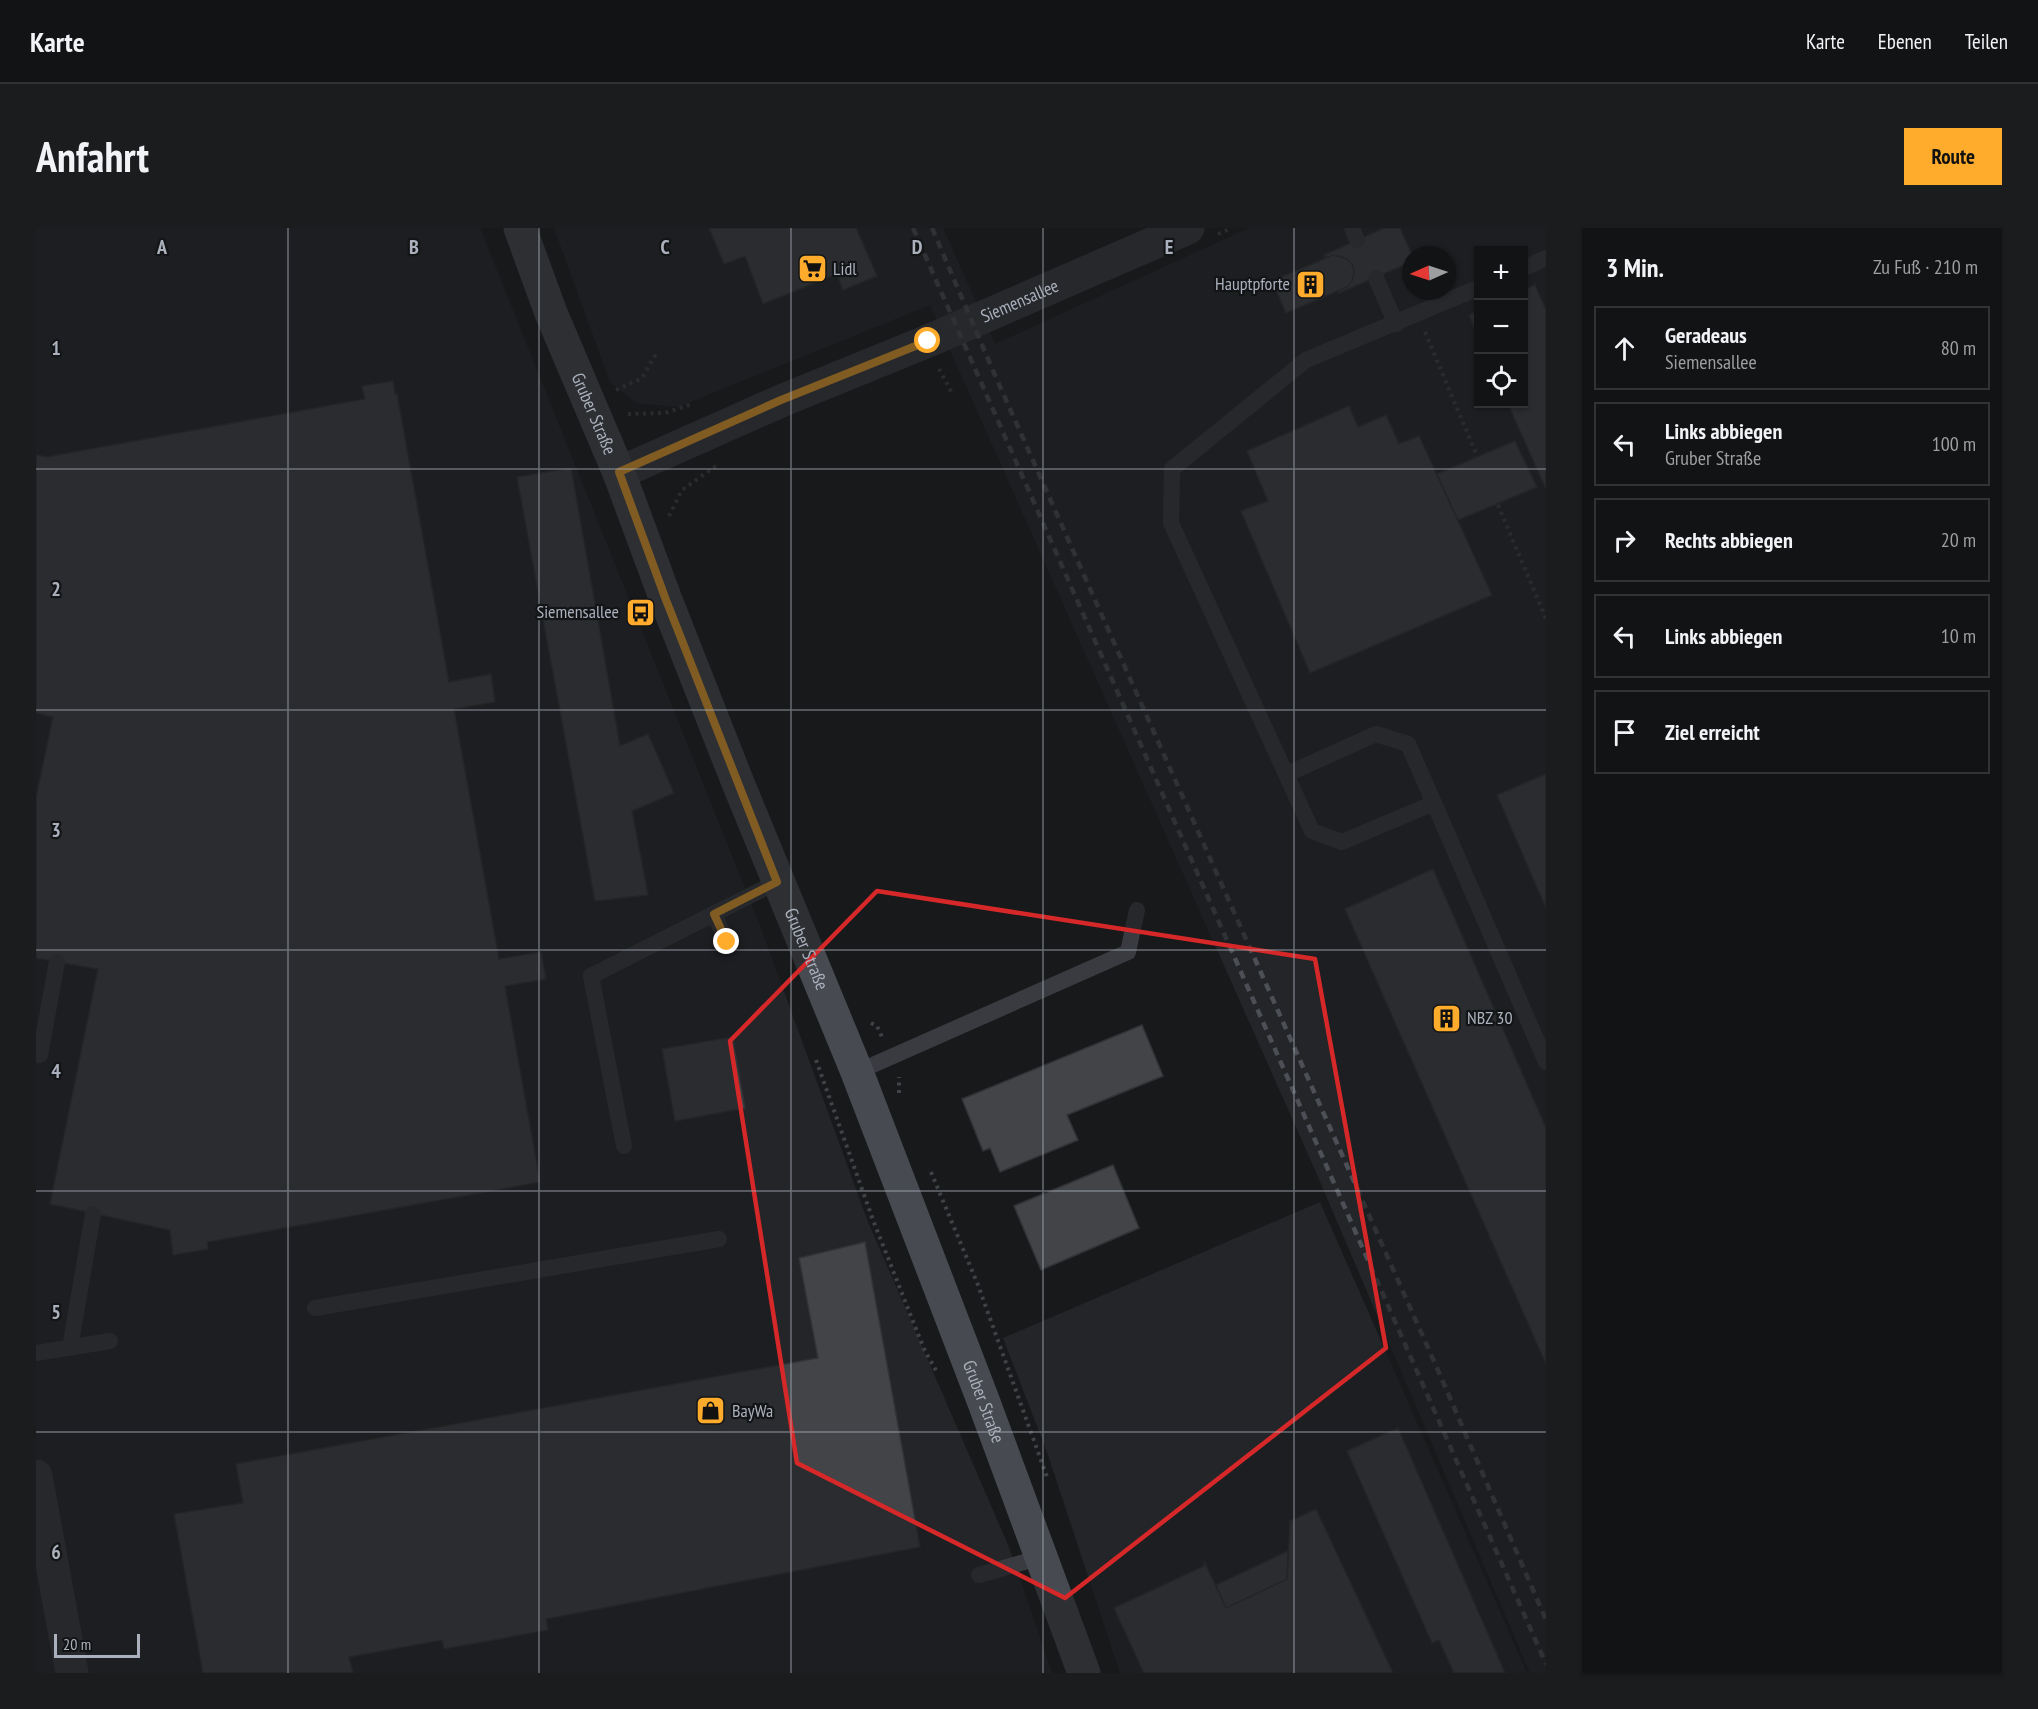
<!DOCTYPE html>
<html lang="de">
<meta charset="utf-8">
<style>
:root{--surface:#121314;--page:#1b1c1d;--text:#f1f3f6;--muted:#9c9ea0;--line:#313234;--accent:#ffab2c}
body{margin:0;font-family:"PT Sans Narrow",sans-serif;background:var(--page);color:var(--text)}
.controls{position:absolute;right:18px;top:18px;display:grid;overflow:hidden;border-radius:0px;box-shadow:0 2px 4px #0004}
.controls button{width:54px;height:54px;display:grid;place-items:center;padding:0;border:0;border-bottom:2px solid var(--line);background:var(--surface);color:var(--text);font:30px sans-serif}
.compass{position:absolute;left:1366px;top:18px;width:54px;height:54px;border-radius:50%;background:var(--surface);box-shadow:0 2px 4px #0004;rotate:267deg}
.scale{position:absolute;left:18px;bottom:15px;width:86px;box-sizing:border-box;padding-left:6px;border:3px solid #aab0bc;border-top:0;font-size:16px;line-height:21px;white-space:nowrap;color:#aab0bc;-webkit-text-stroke:4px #131416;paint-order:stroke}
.stop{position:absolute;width:18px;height:18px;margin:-14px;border:4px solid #ffab2c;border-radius:50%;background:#fff}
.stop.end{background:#ffab2c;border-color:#fff;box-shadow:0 2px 6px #0008}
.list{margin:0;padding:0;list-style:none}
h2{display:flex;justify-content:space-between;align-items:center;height:78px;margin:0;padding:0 24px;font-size:26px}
h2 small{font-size:20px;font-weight:400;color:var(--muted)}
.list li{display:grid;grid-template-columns:39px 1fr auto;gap:18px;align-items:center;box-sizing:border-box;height:84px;margin:0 12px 12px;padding:0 12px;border:2px solid var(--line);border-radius:0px}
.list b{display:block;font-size:22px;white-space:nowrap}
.list p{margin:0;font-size:20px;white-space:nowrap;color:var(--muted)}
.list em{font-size:20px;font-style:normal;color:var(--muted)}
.icon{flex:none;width:33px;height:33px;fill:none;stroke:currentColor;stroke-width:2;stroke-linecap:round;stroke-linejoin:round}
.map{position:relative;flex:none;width:1510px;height:1445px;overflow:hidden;border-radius:0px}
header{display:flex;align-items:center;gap:36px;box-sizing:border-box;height:84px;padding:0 30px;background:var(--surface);border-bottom:2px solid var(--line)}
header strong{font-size:28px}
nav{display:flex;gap:33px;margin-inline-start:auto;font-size:21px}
.intro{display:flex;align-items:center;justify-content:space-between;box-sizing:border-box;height:144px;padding:0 36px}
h1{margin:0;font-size:42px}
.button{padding:15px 27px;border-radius:0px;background:var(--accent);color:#111;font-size:21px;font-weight:700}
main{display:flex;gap:36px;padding:0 36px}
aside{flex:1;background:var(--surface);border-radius:0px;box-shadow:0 2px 4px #0004}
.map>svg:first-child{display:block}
.built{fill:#242528;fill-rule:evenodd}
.building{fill:#424448;stroke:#323337;stroke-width:1.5}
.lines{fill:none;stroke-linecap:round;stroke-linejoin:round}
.path{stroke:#3f4247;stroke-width:4;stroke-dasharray:3 4.5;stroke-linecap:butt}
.lane{stroke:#393b40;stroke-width:16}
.street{stroke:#393b40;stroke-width:33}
.secondary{stroke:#474a51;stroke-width:33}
.rail{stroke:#4c4f56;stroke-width:4.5;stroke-dasharray:8 6;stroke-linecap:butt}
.route{stroke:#ffab2c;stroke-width:8}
.marked{fill:none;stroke:#d62828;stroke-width:4.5;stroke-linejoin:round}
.grid{fill:none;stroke:#aab0bc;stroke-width:1.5;stroke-opacity:0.55}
.labels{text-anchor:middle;stroke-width:4.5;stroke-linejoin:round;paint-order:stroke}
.poi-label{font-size:18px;fill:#aab0bc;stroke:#131416;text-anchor:start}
.street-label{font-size:18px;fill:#aab0bc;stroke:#131416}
.grid-label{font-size:20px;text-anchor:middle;font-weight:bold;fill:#aab0bc;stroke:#131416;stroke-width:4.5;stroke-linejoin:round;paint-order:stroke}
</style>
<header>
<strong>Karte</strong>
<nav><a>Karte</a><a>Ebenen</a><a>Teilen</a></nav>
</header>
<div class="intro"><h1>Anfahrt</h1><a class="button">Route</a></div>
<main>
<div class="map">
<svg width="1510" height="1445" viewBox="0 0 1510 1445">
<rect width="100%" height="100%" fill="#18191b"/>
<g class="built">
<polygon points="0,0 444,0 723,695 832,994 973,1319 1016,1445 0,1445"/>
<path d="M518,0H907L959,116L1213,0H1510V1445H1494L1279,942L894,77L642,179L600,175L574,154ZM1442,22H1488V176H1442ZM1375,27H1411V63H1375Z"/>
<polygon points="1284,974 1491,1445 1084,1445 1012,1227 967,1110"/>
</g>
<g class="building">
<polygon points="673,0 820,0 841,48 807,62 801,46 727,76 709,28 688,36"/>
<polygon points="1348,0 1364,0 1376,27 1375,34 1303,65 1302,63 1311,59 1316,53 1318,45 1317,38 1311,31 1304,28 1290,29 1288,27"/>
<polygon points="1297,27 1311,31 1317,38 1318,45 1316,53 1311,59 1250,85 1236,53"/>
<polygon points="1499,57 1510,82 1510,261 1472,176 1488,176 1488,62"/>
<polygon points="1442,82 1442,109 1433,87"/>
<polygon points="357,153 359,166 361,166 413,454 455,446 459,474 418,481 463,731 505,724 510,751 469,758 504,954 171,1014 172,1021 137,1027 134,1002 14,976 62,741 0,730 0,570 17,489 0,485 0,227 11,229 329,171 326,158"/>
<polygon points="1313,178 1322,199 1350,187 1363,216 1383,208 1456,367 1274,445 1205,283 1232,273 1211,223"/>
<polygon points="1479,213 1501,259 1422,292 1401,246"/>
<polygon points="535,240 584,518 612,506 638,565 596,583 612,667 559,673 481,249"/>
<polygon points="1510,546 1510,680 1461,567"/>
<polygon points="1397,641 1510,900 1510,1136 1309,681"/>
<polygon points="1106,797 1127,848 1031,887 1042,912 964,944 954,920 947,923 926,871"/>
<polygon points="696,809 709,880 639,893 626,821"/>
<polygon points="1077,937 1103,1000 1005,1042 978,978"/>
<polygon points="829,1014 884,1319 510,1391 512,1402 408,1421 406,1412 313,1429 317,1445 167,1445 138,1286 207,1275 200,1236 782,1130 763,1030"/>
<polygon points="1362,1200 1469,1445 1418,1445 1403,1412 1396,1415 1311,1223"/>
<polygon points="1280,1281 1357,1445 1108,1445 1078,1380 1168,1338 1168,1333 1190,1380 1251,1351 1254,1293"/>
<polygon points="1252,1323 1251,1351 1190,1380 1180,1357"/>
</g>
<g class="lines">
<g class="path">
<polyline points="1182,6 1196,0"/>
<polyline points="1389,104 1441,228"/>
<polyline points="903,141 917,167"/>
<polyline points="580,162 606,150 620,126"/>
<polyline points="592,186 629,185 656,176"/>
<polyline points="1462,277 1510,391"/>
<polyline points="633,288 646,262 680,238"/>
<polyline points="835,795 841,798 846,809"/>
<polyline points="780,832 837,992 888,1121 902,1146"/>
<polyline points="863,865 863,849"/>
<polyline points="895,944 942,1057 1011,1249"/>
</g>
<g class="lane">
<polyline points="1316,0 1321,12"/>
<polyline points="1488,40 1510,30"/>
<polyline points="1340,50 1360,96"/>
<polyline points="1442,60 1270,132 1136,241 1135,295 1276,603 1306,614 1398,575 1510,834"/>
<polyline points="1251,546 1340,506 1372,516 1398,575"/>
<polyline points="678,686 691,714"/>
<polyline points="0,826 4,827 21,734"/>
<polyline points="821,844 1092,724 1101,682"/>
<polyline points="588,918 555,748 741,654"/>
<polyline points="279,1080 683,1011"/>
<polyline points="34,1120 57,986"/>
<polyline points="0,1125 74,1113"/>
<polyline points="943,1347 1006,1329"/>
</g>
<g class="street">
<path id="s1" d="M583,245L745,173L892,113L1152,0"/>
<polyline points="0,1248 36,1445"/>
</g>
<path class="secondary" id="s2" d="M484,0L515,85L583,245L630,372L702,555L821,844L947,1172L1048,1445"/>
<g class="rail">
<polyline points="877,0 1510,1436"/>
<polyline points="896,0 958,145 1401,1140 1510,1392"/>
</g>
</g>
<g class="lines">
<polyline class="route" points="691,714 678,686 741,654 630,372 583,244 745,172 892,113"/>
</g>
<path d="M0 0H1510V1445H0ZM841,663L1279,731L1350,1120L1029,1370L761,1235L694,813Z" fill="#18191b" fill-opacity=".55" fill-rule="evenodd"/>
<path class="marked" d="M841,663L1279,731L1350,1120L1029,1370L761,1235L694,813Z"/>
<path class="grid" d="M252,0V1445M503,0V1445M755,0V1445M1007,0V1445M1258,0V1445M0,241H1510M0,482H1510M0,722H1510M0,963H1510M0,1204H1510"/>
<defs>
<symbol id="supermarket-square" viewBox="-11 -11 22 22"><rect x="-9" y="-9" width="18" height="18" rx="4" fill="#ffab2c" stroke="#131416"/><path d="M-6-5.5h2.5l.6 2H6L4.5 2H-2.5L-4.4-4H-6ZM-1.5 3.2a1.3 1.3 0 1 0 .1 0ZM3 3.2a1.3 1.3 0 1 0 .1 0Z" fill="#111"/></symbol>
<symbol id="building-square" viewBox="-11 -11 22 22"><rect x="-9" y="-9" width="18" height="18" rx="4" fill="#ffab2c" stroke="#131416"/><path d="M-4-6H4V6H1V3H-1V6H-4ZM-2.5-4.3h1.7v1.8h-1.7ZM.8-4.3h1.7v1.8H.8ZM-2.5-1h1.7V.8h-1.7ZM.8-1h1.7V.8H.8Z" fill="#111"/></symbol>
<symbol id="bus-square" viewBox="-11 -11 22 22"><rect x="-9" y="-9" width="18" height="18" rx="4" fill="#ffab2c" stroke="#131416"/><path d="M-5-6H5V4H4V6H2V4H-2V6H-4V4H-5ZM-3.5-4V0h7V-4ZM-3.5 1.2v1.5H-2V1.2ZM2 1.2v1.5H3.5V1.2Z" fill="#111"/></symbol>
<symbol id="shop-square" viewBox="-11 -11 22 22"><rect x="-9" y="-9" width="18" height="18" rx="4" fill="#ffab2c" stroke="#131416"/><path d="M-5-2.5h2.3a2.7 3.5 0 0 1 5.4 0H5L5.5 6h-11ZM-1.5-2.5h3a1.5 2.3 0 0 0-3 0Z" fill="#111"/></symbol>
</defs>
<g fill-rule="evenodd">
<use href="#supermarket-square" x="760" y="24" width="33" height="33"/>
<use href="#building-square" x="1258" y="40" width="33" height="33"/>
<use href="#bus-square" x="588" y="368" width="33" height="33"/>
<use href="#building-square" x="1394" y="774" width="33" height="33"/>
<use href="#shop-square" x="658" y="1166" width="33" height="33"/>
</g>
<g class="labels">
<g class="poi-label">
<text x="797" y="47">Lidl</text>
<text x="1254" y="62" text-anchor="end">Hauptpforte</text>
<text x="583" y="390" text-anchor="end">Siemensallee</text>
<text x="1431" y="796">NBZ 30</text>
<text x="696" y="1189">BayWa</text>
</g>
<g class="street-label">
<text dy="6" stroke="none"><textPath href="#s1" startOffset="436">Siemensallee</textPath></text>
<text dy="6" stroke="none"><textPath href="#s2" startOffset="200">Gruber Straße</textPath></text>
<text dy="6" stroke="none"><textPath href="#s2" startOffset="776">Gruber Straße</textPath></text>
<text dy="6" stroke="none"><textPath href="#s2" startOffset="1262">Gruber Straße</textPath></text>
</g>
</g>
<g class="grid-label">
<text x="126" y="26">A</text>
<text x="378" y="26">B</text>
<text x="629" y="26">C</text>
<text x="881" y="26">D</text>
<text x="1133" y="26">E</text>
<text x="20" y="127">1</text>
<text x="20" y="368">2</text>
<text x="20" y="609">3</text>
<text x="20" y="850">4</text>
<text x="20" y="1091">5</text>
<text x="20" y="1331">6</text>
</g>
</svg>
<div class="controls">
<button>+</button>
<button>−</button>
<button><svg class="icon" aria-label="locate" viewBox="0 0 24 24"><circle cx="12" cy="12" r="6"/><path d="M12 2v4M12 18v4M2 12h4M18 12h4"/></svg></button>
</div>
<svg class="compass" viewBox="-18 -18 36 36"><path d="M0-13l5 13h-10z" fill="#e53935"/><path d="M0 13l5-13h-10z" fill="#9c9ea0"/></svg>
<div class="scale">20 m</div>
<div class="stop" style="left:892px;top:113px"></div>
<div class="stop end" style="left:691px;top:714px"></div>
</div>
<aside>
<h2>3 Min.<small>Zu Fuß · 210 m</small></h2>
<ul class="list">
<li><svg class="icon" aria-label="ahead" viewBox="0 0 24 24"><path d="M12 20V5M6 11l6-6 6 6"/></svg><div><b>Geradeaus</b><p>Siemensallee</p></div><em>80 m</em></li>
<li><svg class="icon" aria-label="left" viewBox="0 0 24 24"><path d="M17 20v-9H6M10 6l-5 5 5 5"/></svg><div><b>Links abbiegen</b><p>Gruber Straße</p></div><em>100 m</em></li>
<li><svg class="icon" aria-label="right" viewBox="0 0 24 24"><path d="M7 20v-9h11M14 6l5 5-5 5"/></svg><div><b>Rechts abbiegen</b></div><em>20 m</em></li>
<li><svg class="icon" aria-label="left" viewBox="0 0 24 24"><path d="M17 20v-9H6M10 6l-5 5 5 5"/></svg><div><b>Links abbiegen</b></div><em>10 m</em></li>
<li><svg class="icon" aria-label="arrive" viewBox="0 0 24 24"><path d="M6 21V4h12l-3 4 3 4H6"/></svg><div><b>Ziel erreicht</b></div></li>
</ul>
</aside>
</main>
